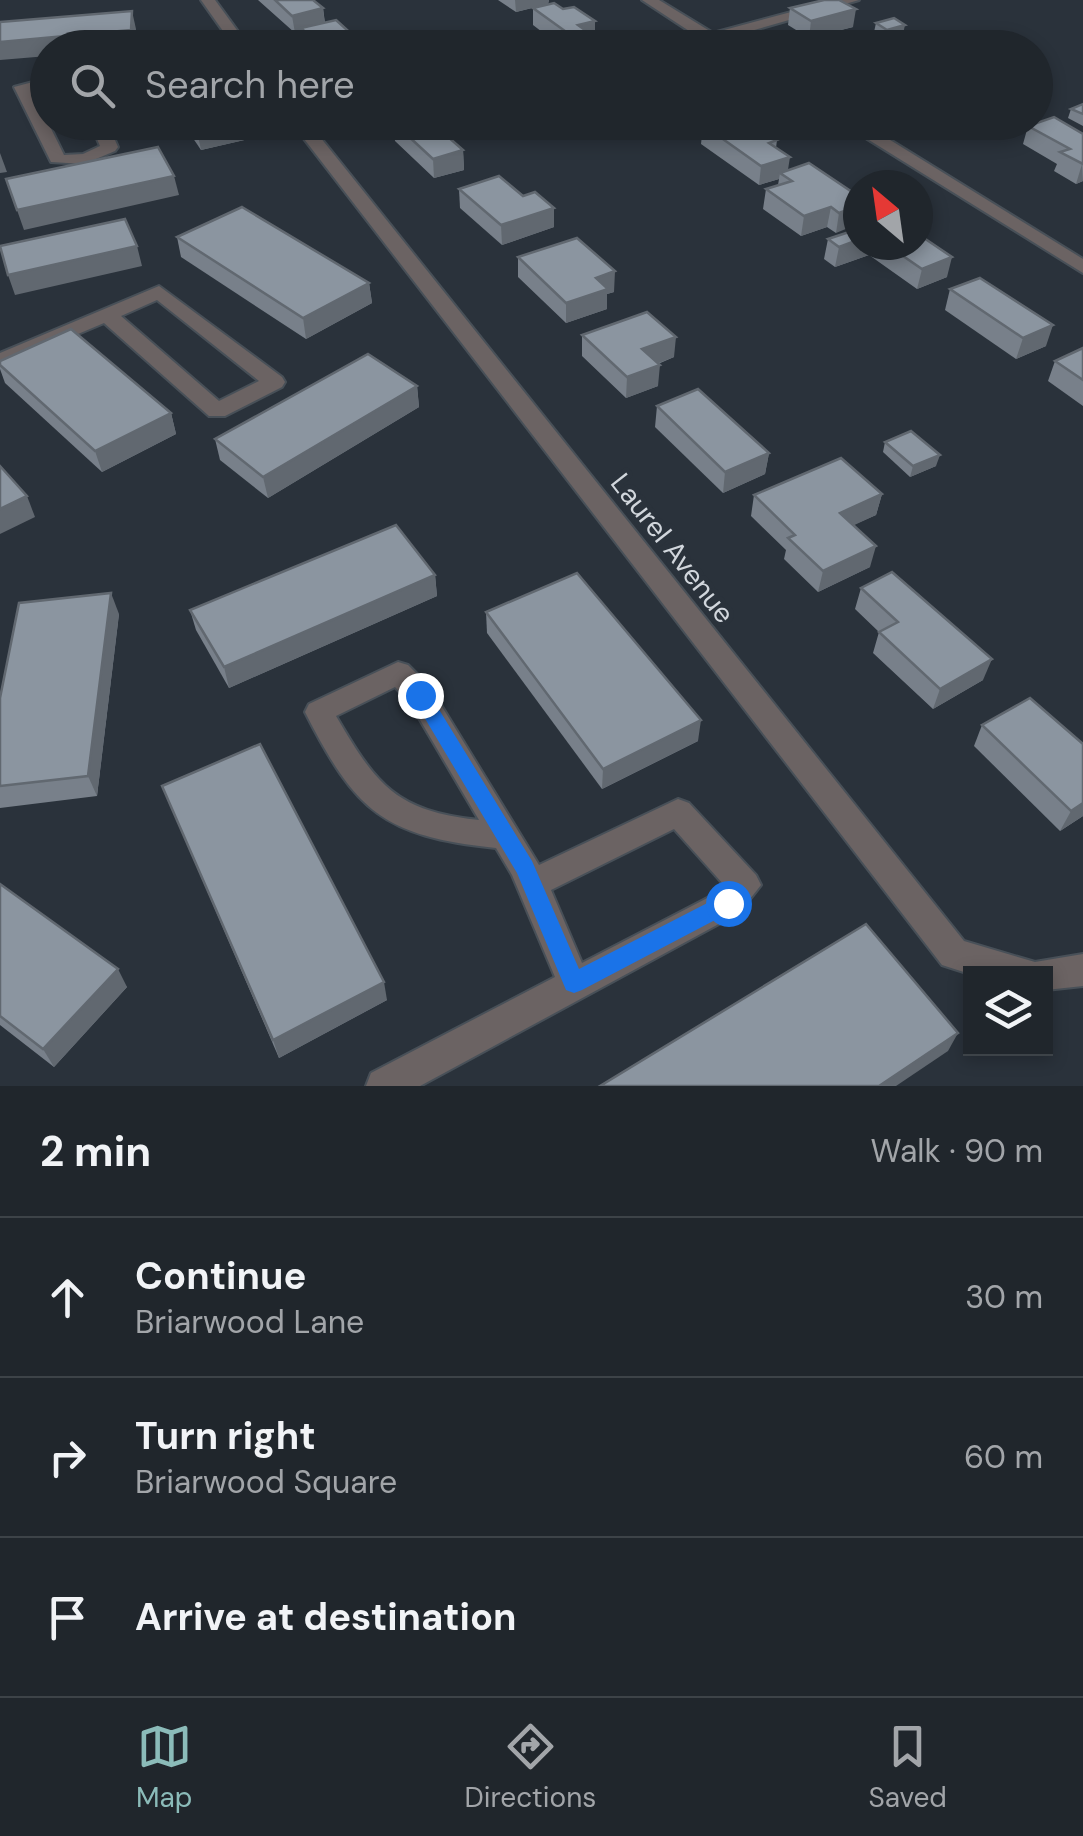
<!DOCTYPE html>
<meta charset="utf-8">
<style>
:root{--surface:#20262c;--page:#2d3238;--text:#f1f3f6;--muted:#a2a5a9;--line:#3d4348;--accent:#8bbbb9}
body{margin:0;font-family:"DM Sans",sans-serif;background:var(--page);color:var(--text)}
.controls{position:absolute;right:30px;bottom:30px;display:grid;overflow:hidden;border-radius:0px;box-shadow:0 5px 15px #0003}
.controls button{width:90px;height:90px;display:grid;place-items:center;padding:0;border:0;border-bottom:2px solid var(--line);background:var(--surface);color:var(--text);font:50px sans-serif}
.compass{position:absolute;left:843px;top:170px;width:90px;height:90px;border-radius:50%;background:var(--surface);box-shadow:0 5px 15px #0003;rotate:331deg}
.stop{position:absolute;width:30px;height:30px;margin:-22px;border:8px solid #1a73e8;border-radius:50%;background:#fff}
.stop.end{background:#1a73e8;border-color:#fff;box-shadow:0 2px 10px #0008}
.list{margin:0;padding:0;list-style:none}
h2{display:flex;justify-content:space-between;align-items:center;height:130px;margin:0;padding:0 40px;font-size:42px}
h2 small{font-size:32px;font-weight:400;color:var(--muted)}
.list li{display:grid;grid-template-columns:65px 1fr auto;gap:30px;align-items:center;box-sizing:border-box;height:160px;padding:0 40px;border-top:2px solid var(--line)}
.list b{display:block;font-size:38px;white-space:nowrap}
.list p{margin:0;font-size:32px;white-space:nowrap;color:var(--muted)}
.list em{font-size:32px;font-style:normal;color:var(--muted)}
.icon{flex:none;width:55px;height:55px;fill:none;stroke:currentColor;stroke-width:2;stroke-linecap:round;stroke-linejoin:round}
.map{position:relative;flex:none;width:1083px;height:1086px;overflow:hidden}
.search{position:absolute;background:var(--surface);box-shadow:0 5px 15px #0003;left:30px;right:30px;top:30px;height:110px;display:flex;align-items:center;gap:25px;box-sizing:border-box;padding:0 35px;border-radius:55px;color:var(--muted);font-size:38px}
.sheet{height:610px;background:var(--surface)}
nav{display:flex;justify-content:space-around;align-items:center;box-sizing:border-box;height:140px;border-top:2px solid var(--line);background:var(--surface);font-size:28px;color:var(--muted)}
nav a{display:grid;justify-items:center;gap:5px}
nav .on{color:var(--accent)}
.map>svg:first-child{display:block}
.lines{fill:none;stroke-linecap:round;stroke-linejoin:round}
.minor-casing{stroke:#485058;stroke-width:4}
.minor{fill:#6b6363;fill-rule:evenodd}
.wall{fill:#78808a}
.shaded-wall{fill:#616870}
.building{fill:#8b95a0;stroke:#616870;stroke-width:2.5}
.route{fill:#1a73e8}
.labels{text-anchor:middle;stroke-width:10;stroke-linejoin:round;paint-order:stroke}
.street-label{font-size:28px;fill:#d1d6dc;stroke:#2a323b}
</style>
<div class="map">
<svg width="1083" height="1086" viewBox="0 0 1083 1086">
<rect width="100%" height="100%" fill="#2a323b"/>
<g class="lines">
<defs>
<g id="minor">
<polygon points="201,0 215,0 250,48 235,48"/>
<polygon points="642,0 659,0 713,33 836,0 859,0 723,39 732,48 715,48"/>
<polygon points="48,78 48,88 32,90 64,155 83,154 100,146 90,122 107,122 118,147 115,151 84,164 51,162 14,87"/>
<polygon points="291,122 308,122 964,941 1035,962 1083,954 1083,986 1046,990 1046,974 970,974 942,965"/>
<polygon points="840,122 861,122 1083,259 1083,273"/>
<path d="M159,286L282,377L285,382L282,387L225,416H209L104,323L0,367V353ZM157,300L259,381L219,401L121,316Z"/>
<path d="M398,662L408,665L430,687L539,865L678,799L689,803L756,875L761,885L739,913L420,1086H366L371,1073L555,977L512,875L496,848C383,836 356,812 305,712L309,704ZM395,687L410,703L479,820C396,811 377,786 336,716ZM674,829L724,885L717,893L582,963L551,890Z"/>
</g>
</defs>
<use href="#minor" class="minor-casing"/>
<use href="#minor" class="minor"/>
</g>
<g class="wall">
<polygon points="258,0 313,0 323,8 325,23 358,40 402,45 402,48 306,48 304,45 302,31 295,33"/>
<polygon points="498,0 549,0 548,4 516,12"/>
<polygon points="533,8 563,9 595,21 595,39 592,40 591,48 563,48 533,25"/>
<polygon points="790,8 853,27 809,38 788,25"/>
<polygon points="876,23 903,34 886,39 874,32"/>
<polygon points="1083,104 1083,126 1068,118 1071,109"/>
<polygon points="182,122 250,122 253,138 201,150"/>
<polygon points="378,122 431,122 463,150 464,170 434,178 395,141 393,125 384,127"/>
<polygon points="635,122 701,122 654,136"/>
<polygon points="703,125 747,128 777,140 776,148 788,170 858,196 836,233 827,227 801,236 763,209 766,189 778,185 779,179 759,185 701,144"/>
<polygon points="1028,126 1083,134 1083,181 1076,184 1054,171 1057,164 1023,144"/>
<polygon points="459,189 523,196 554,208 554,227 502,245 460,208"/>
<polygon points="177,237 369,283 372,303 306,339 181,257"/>
<polygon points="828,239 858,245 918,245 947,277 917,289 869,255 835,267 824,259"/>
<polygon points="518,257 614,292 607,294 607,309 566,323 518,277"/>
<polygon points="950,289 1046,346 1016,359 945,310"/>
<polygon points="582,335 674,357 658,364 658,386 626,398 582,356"/>
<polygon points="1083,348 1083,406 1048,381 1055,361"/>
<polygon points="0,361 171,413 176,434 102,472 5,383 0,369"/>
<polygon points="417,386 419,407 268,498 220,460 215,439"/>
<polygon points="657,406 769,453 765,474 723,493 655,427"/>
<polygon points="885,442 936,466 910,477 883,452"/>
<polygon points="882,494 876,515 853,525 870,567 818,592 784,559 786,550 751,516 754,495"/>
<polygon points="435,575 437,596 229,688 196,630 190,610"/>
<polygon points="861,588 983,680 933,709 873,653 879,632 855,609"/>
<polygon points="486,612 698,741 602,789 487,633"/>
<polygon points="119,614 97,796 0,808 0,698"/>
<polygon points="982,725 1083,816 1060,831 974,746"/>
<polygon points="162,786 387,1000 279,1058"/>
<polygon points="0,884 127,987 54,1067 0,1025"/>
</g>
<g class="shaded-wall">
<polygon points="515,0 549,0 548,4 516,12"/>
<polygon points="323,8 325,26 301,28 302,31 295,33 292,16"/>
<polygon points="856,9 853,27 809,38 811,21"/>
<polygon points="132,11 136,29 135,48 48,48 48,56 0,60 0,42"/>
<polygon points="595,21 595,39 592,40 591,48 576,48 578,25"/>
<polygon points="905,25 903,34 886,39 887,30"/>
<polygon points="235,122 250,122 253,138 201,150 197,131"/>
<polygon points="383,122 393,122 393,125 384,127"/>
<polygon points="655,122 701,122 654,136"/>
<polygon points="463,150 464,170 434,178 433,159"/>
<polygon points="0,153 7,172 0,173"/>
<polygon points="790,157 787,176 780,173 779,179 759,185 761,166"/>
<polygon points="1082,164 1083,181 1076,184"/>
<polygon points="174,176 179,195 24,230 17,210"/>
<polygon points="858,206 858,224 836,233 839,213"/>
<polygon points="831,207 827,227 801,236 804,216"/>
<polygon points="554,208 554,227 502,245 501,225"/>
<polygon points="858,240 858,245 871,245 869,255 835,267 839,247"/>
<polygon points="137,246 142,266 15,295 8,275"/>
<polygon points="952,257 947,277 917,289 922,269"/>
<polygon points="615,271 614,292 607,294 607,309 566,323 566,303 596,278"/>
<polygon points="369,283 372,303 306,339 303,318"/>
<polygon points="1053,325 1046,346 1016,359 1023,338"/>
<polygon points="676,337 674,357 641,370 642,349"/>
<polygon points="660,365 658,386 626,398 627,377"/>
<polygon points="417,386 419,407 268,498 263,477"/>
<polygon points="171,413 176,434 102,472 95,451"/>
<polygon points="769,453 765,474 723,493 725,472"/>
<polygon points="940,455 936,466 910,477 913,466"/>
<polygon points="882,494 876,515 835,534 840,513"/>
<polygon points="27,496 35,517 0,534 0,509"/>
<polygon points="876,546 870,567 818,592 823,571"/>
<polygon points="435,575 437,596 229,688 224,667"/>
<polygon points="111,593 119,614 97,796 88,776"/>
<polygon points="992,659 983,680 933,709 940,689"/>
<polygon points="701,720 698,741 602,789 603,769"/>
<polygon points="1083,803 1083,816 1060,831 1071,811"/>
<polygon points="118,969 127,987 54,1067 43,1049"/>
<polygon points="384,982 387,1000 279,1058 273,1040"/>
<polygon points="958,1033 948,1051 896,1086 879,1086"/>
</g>
<g class="building">
<polygon points="275,0 313,0 323,8 292,16"/>
<polygon points="824,0 839,0 856,9 811,21 790,8"/>
<polygon points="554,3 563,9 574,7 595,21 578,25 592,35 576,39 533,8"/>
<polygon points="132,11 131,30 0,42 0,22"/>
<polygon points="894,18 905,25 887,30 876,23"/>
<polygon points="336,20 358,40 388,33 402,45 390,48 322,48 301,28"/>
<polygon points="619,35 638,48 601,48 603,46 595,42"/>
<polygon points="187,38 195,48 141,48"/>
<polygon points="894,38 911,48 873,48 869,46"/>
<polygon points="1083,104 1083,114 1071,109"/>
<polygon points="1054,117 1083,134 1083,164 1060,152 1070,149 1028,126"/>
<polygon points="191,122 235,122 197,131"/>
<polygon points="393,122 431,122 463,150 433,159"/>
<polygon points="712,122 738,122 747,128 756,126 777,140 769,143 790,157 761,166 703,125"/>
<polygon points="158,147 174,176 17,210 6,179"/>
<polygon points="809,163 858,196 858,206 839,213 831,207 804,216 766,189 792,181 780,173"/>
<polygon points="499,176 523,196 535,192 554,208 501,225 459,189"/>
<polygon points="242,207 369,283 303,318 177,237"/>
<polygon points="125,219 137,246 8,275 0,246"/>
<polygon points="858,229 858,240 839,247 828,239"/>
<polygon points="918,234 952,257 922,269 887,245 918,245"/>
<polygon points="577,238 615,271 596,278 608,289 566,303 518,257"/>
<polygon points="980,278 1053,325 1023,338 950,289"/>
<polygon points="647,312 676,337 642,349 660,365 627,377 582,335"/>
<polygon points="71,329 171,413 95,451 0,365 0,361"/>
<polygon points="1083,348 1083,380 1055,361"/>
<polygon points="368,354 417,386 263,477 215,439"/>
<polygon points="698,389 769,453 725,472 657,406"/>
<polygon points="911,431 940,455 913,466 885,442"/>
<polygon points="841,458 882,494 840,513 876,546 823,571 788,538 795,535 754,495"/>
<polygon points="0,466 27,496 0,509"/>
<polygon points="396,525 435,575 224,667 190,610"/>
<polygon points="892,572 992,659 940,689 879,632 898,622 861,588"/>
<polygon points="577,573 701,720 603,769 486,612"/>
<polygon points="111,593 88,776 0,786 0,698 19,603"/>
<polygon points="1030,698 1083,744 1083,803 1071,811 982,725"/>
<polygon points="260,744 384,982 273,1040 162,786"/>
<polygon points="0,884 118,969 43,1049 0,1016"/>
<polygon points="866,924 958,1033 879,1086 600,1086"/>
</g>
<polygon class="route" points="420,688 427,690 532,861 579,969 721,896 736,896 739,903 736,909 582,990 574,993 566,990 517,873 411,695"/>
<g class="labels">
<g class="street-label">
<text transform="translate(673 548) rotate(52)" y="10">Laurel Avenue</text>
</g>
</g>
</svg>
<div class="controls">
<button><svg class="icon" aria-label="layers" viewBox="0 0 24 24"><path d="M12 4l9 5-9 5-9-5zM3 14l9 5 9-5"/></svg></button>
</div>
<svg class="compass" viewBox="-18 -18 36 36"><path d="M0-13l5 13h-10z" fill="#e53935"/><path d="M0 13l5-13h-10z" fill="#a2a5a9"/></svg>
<div class="stop" style="left:728px;top:903px"></div>
<div class="stop end" style="left:420px;top:695px"></div>
<div class="search"><svg class="icon" aria-label="search" viewBox="0 0 24 24"><circle cx="10" cy="10" r="6"/><path d="M15 15l6 6"/></svg>Search here</div>
</div>
<section class="sheet">
<h2>2 min<small>Walk · 90 m</small></h2>
<ul class="list">
<li><svg class="icon" aria-label="ahead" viewBox="0 0 24 24"><path d="M12 20V5M6 11l6-6 6 6"/></svg><div><b>Continue</b><p>Briarwood Lane</p></div><em>30 m</em></li>
<li><svg class="icon" aria-label="right" viewBox="0 0 24 24"><path d="M7 20v-9h11M14 6l5 5-5 5"/></svg><div><b>Turn right</b><p>Briarwood Square</p></div><em>60 m</em></li>
<li><svg class="icon" aria-label="arrive" viewBox="0 0 24 24"><path d="M6 21V4h12l-3 4 3 4H6"/></svg><div><b>Arrive at destination</b></div></li>
</ul>
</section>
<nav>
<a class="on"><svg class="icon" aria-label="map" viewBox="0 0 24 24"><path d="M3 6l6-2 6 2 6-2v14l-6 2-6-2-6 2zM9 4v14M15 6v14"/></svg>Map</a>
<a><svg class="icon" aria-label="directions" viewBox="0 0 24 24"><path d="M12 3l9 9-9 9-9-9zM9 14v-3h6M13 9l2 2-2 2"/></svg>Directions</a>
<a><svg class="icon" aria-label="saved" viewBox="0 0 24 24"><path d="M7 4h10v16l-5-4-5 4z"/></svg>Saved</a>
</nav>
